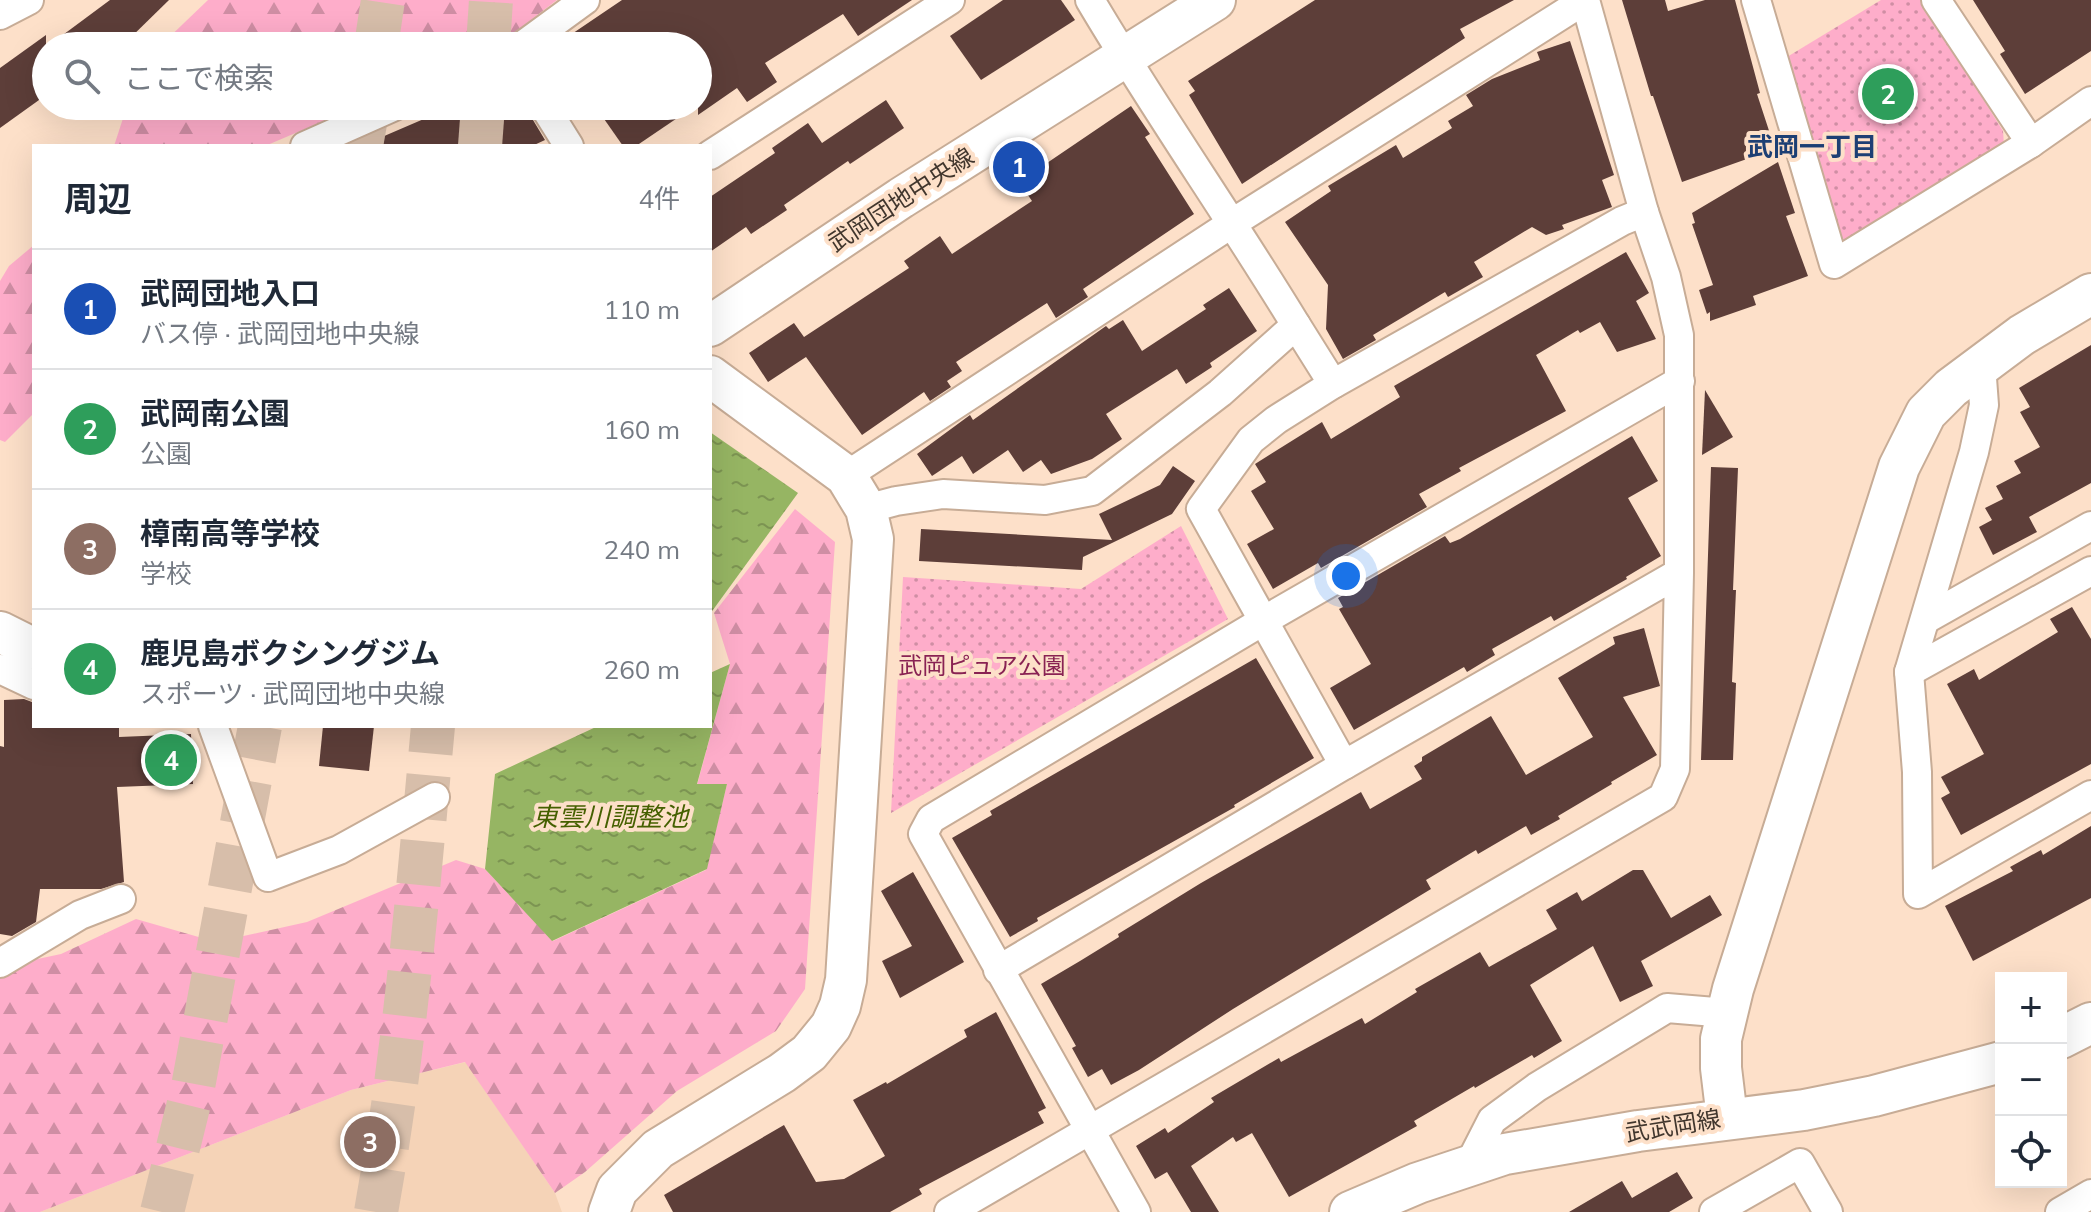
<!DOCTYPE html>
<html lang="ja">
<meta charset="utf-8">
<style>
:root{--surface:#fff;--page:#f6f6f7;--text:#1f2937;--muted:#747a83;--line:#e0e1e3;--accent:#0353bd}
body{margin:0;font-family:Mulish,"Noto Sans JP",sans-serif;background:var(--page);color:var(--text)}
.controls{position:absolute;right:24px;bottom:24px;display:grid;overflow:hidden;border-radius:0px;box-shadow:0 8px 32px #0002}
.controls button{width:72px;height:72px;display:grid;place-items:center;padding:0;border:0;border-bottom:2px solid var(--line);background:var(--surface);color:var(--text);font:40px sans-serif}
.you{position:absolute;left:1346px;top:576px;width:28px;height:28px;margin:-20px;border:6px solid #fff;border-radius:50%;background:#1a73e8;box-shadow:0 0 0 12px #1a73e833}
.badge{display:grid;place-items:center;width:52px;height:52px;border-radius:50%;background:var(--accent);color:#fff;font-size:26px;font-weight:700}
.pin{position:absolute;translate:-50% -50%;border:4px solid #fff;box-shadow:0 2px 8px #0006}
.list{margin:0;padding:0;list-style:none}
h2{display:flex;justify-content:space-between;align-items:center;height:104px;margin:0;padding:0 32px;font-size:34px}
h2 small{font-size:26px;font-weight:400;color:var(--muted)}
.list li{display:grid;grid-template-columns:52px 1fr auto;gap:24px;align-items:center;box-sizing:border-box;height:120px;padding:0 32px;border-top:2px solid var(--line)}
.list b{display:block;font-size:30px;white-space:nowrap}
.list p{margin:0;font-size:26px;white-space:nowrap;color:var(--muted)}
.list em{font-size:26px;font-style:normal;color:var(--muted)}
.icon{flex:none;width:44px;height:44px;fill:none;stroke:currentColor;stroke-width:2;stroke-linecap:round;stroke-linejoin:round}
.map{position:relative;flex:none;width:2091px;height:1212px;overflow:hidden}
.search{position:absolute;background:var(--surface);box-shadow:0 8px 32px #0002;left:32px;top:32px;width:680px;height:88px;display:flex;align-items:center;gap:20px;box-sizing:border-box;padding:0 28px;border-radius:44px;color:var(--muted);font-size:30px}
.panel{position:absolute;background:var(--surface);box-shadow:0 8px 32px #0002;left:32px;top:144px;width:680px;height:584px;border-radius:0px}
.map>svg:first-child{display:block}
.built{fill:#f5d3b7}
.forest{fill:url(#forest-firs)}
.park{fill:url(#park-dots)}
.water{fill:url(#water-ripples)}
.building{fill:#5d3e39}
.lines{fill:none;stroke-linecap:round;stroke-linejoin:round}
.highway-tunnel{stroke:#d7beaa;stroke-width:44;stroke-dasharray:44 22;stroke-linecap:butt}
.street-casing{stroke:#c7ac96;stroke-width:32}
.secondary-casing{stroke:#c7ac96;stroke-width:44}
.street{stroke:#fff;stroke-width:28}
.secondary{stroke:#fff;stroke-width:40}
.labels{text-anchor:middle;stroke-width:8;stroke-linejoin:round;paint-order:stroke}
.street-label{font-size:24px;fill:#41362d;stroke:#fde0c9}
.park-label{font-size:24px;fill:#892253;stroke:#fde0c9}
.neighbourhood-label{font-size:26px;font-weight:bold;fill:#1d3f74;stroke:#fde0c9}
.water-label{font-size:26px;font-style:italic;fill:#456000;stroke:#fde0c9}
</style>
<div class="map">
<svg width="2091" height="1212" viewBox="0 0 2091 1212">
<defs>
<pattern id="forest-firs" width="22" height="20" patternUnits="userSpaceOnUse" patternTransform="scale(2)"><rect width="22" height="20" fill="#feadca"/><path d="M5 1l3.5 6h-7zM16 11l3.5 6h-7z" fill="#cf8ea4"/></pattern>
<pattern id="park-dots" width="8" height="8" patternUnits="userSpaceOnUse" patternTransform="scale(2)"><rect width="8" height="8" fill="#feadca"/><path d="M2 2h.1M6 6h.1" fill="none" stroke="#cf8ea4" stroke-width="1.8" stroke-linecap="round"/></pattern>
<pattern id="water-ripples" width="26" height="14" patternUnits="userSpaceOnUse" patternTransform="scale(2)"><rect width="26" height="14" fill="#96b563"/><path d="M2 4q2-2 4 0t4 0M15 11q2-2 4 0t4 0" fill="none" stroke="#7c9452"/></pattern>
</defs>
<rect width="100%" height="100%" fill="#fde0c9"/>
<polygon class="built" points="466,1062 555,1193 562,1212 40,1212 351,1090"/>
<g class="forest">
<polygon points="208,0 557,0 497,46 160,46"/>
<polygon points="127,106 359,106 265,146 114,146"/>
<polygon points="34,245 34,413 5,442 0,440 0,281 9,266"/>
<polygon points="795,509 835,542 805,989 776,1031 677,1091 585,1172 555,1193 465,1062 351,1090 40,1212 0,1212 0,967 61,954 136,919 216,942 307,922 456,860 485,869 553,941 706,870 727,784 697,785 730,664 714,613"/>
</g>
<g class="park">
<polygon points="1881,0 1921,0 2003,131 2004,145 1852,243 1833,234 1787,57"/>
<polygon points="1181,526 1228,619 891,813 903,577 1081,589"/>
</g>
<g class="water">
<polygon points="710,432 798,493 710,614"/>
<polygon points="730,664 697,784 727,784 707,869 552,941 485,869 495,774 598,726 710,726 710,673"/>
</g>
<g class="building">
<polygon points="110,0 169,0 122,46 48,46"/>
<polygon points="622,0 912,0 858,36 843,14 765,63 777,82 747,102 737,88 698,115 698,46 554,46"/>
<polygon points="1003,0 1061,0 1075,20 981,80 950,36"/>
<polygon points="1315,0 1514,0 1460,29 1465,38 1242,184 1189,95 1195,91 1188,81"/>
<polygon points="1622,0 1665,0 1668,11 1705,0 1735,0 1760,93 1757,94 1775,149 1682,182 1653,96 1651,96"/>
<polygon points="1973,0 2091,0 2091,51 2025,94 2000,54 2005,51"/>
<polygon points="46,35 46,95 0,128 0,68"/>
<polygon points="1570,41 1614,175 1602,180 1612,207 1562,225 1564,229 1546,235 1532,227 1474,262 1483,277 1448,297 1445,292 1373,335 1376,340 1343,359 1326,329 1328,285 1285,222 1331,191 1328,186 1396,145 1403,158 1452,128 1448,121 1473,106 1466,95 1492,79 1540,60 1537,52"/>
<polygon points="886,100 904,128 850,164 848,161 784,205 787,210 751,234 746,227 710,252 710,197 775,153 772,148 808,123 822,143"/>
<polygon points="454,106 527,106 530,115 545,140 532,146 361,146"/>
<polygon points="595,106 695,106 636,146 623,146"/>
<polygon points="1131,106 1150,134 1145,137 1194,214 1083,289 1088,297 1056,318 1047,303 956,362 962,371 947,381 951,387 930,401 924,392 862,435 806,357 768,382 749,353 794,323 804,337 909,268 904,261 940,236 952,254 1032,201 1019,182"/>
<polygon points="1778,162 1795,213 1786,216 1808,276 1753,296 1756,305 1710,321 1710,312 1707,314 1699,290 1713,285 1692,224 1695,223 1692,213"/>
<polygon points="1626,252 1649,293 1636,301 1656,339 1617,352 1600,322 1580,333 1578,330 1536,355 1566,411 1459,468 1461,471 1419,494 1427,507 1321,568 1318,563 1273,589 1247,544 1274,529 1251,491 1266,482 1255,464 1322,422 1331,439 1400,397 1394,386"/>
<polygon points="1229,288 1257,331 1210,363 1212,367 1186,384 1177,369 1106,414 1122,439 1092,459 1051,474 1041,460 1023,472 1008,450 973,474 962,456 932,476 917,454 970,415 973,420 1106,326 1109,329 1123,320 1142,351 1206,309 1203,305"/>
<polygon points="2091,345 2091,483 2029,517 2037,532 1993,555 1979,527 1992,520 1985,508 2003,499 1996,486 2021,473 2014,461 2040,447 2020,412 2030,407 2019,388"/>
<polygon points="1705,390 1733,437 1702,455"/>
<polygon points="1632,436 1658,481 1628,498 1661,556 1626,577 1627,579 1554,621 1551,616 1492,649 1495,655 1467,672 1464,667 1354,730 1330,688 1371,664 1339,609 1343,607 1338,598 1445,536 1450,543 1460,539"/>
<polygon points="1173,466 1195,481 1172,514 1083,557 1082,570 919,561 921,529 1112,540 1099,514 1160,485"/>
<polygon points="1711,467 1738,468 1733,590 1736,590 1732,682 1736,683 1733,760 1701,760"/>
<polygon points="2072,607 2091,639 2091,764 1961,835 1941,798 1950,793 1941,777 1984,754 1947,684 1974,669 1979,680 2058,632 2050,619"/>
<polygon points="1644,628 1660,686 1623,697 1657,755 1611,782 1612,784 1558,816 1560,819 1531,835 1526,826 1478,854 1476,850 1426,880 1431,889 1233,1009 1139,1070 1111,1085 1102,1069 1088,1077 1072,1048 1076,1046 1041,984 1080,961 1119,937 1118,934 1201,883 1361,792 1370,809 1422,779 1414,766 1422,761 1422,757 1491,716 1526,775 1593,737 1558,678 1615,644 1613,637"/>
<polygon points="1256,658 1314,758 1234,805 1235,807 1037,918 1038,921 1010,937 952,838 992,815 990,811"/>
<polygon points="24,699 32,702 33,726 119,726 119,737 191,734 193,784 117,787 124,882 101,889 40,889 36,922 12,936 0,934 0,746 4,747 4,700"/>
<polygon points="323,726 374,726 369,771 319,766"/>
<polygon points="2091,826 2091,898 1973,961 1945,906 2013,871 2010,867 2041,850 2043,855"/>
<polygon points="1633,870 1643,870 1671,918 1710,895 1722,915 1641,961 1653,986 1620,1002 1593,946 1530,985 1562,1041 1534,1058 1532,1055 1475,1088 1474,1086 1414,1121 1417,1126 1289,1197 1252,1133 1236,1142 1233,1137 1191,1166 1219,1212 1191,1212 1167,1172 1155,1179 1136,1146 1165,1128 1168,1133 1214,1102 1211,1098 1279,1058 1281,1062 1362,1018 1365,1024 1417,992 1415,989 1480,952 1489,967 1557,929 1546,910 1577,892 1582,901"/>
<polygon points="913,872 964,962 900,998 882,961 912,946 881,891"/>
<polygon points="996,1012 1046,1108 1038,1112 1044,1123 919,1189 922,1194 890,1212 673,1212 664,1195 784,1125 816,1182 844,1179 885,1156 853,1100 886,1082 887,1084 967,1037 964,1030"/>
<polygon points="1677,1172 1693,1198 1669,1212 1569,1212 1622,1181 1632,1198"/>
</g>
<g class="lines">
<g class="highway-tunnel">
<polyline points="376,46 383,0"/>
<polyline points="488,46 491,0"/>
<polyline points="361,146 368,106"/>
<polyline points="480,146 483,106"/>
<polyline points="162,1212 193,1087 260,726"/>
<path d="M376,1212C405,1051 418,889 433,726"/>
</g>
<defs>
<g id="street">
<path d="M1090,0C1155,110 1229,215 1296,325"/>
<polyline points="1585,0 1644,212"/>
<polyline points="1756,0 1834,264 2031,143 2091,101"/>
<polyline points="1936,0 2031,143"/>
<polyline points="0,15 29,0"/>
<polyline points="522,46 585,0"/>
<polyline points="544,106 569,146"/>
<polyline points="305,146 395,106"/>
<polyline points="710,155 950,0"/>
<polyline points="1981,365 1984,405 1974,452 1909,672 1917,772 1918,894 2091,795"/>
<polyline points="846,476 1234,222 1585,0"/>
<polyline points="866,509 896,501 943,494 1045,500 1092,491 1220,393 1296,325 1333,384"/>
<polyline points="1926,619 2091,526"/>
<polyline points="0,669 34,685"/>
<polyline points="1909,672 2091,571"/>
<polyline points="213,726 268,877 339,850 435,797"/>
<polyline points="0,963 80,915 121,899"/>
<polyline points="998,970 1344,765"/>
<polyline points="1469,1165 1492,1120 1537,1087 1667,1008 1727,1013"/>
<polyline points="949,1212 1663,797 1675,769 1679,573 1679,335 1666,277 1644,212 1622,221 1333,384 1276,420 1251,440 1201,509 1344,765 1679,573"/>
<polyline points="1136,1212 923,834 931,819 1263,621 1680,381"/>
<polyline points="1714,1212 1800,1163 1828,1212"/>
<polyline points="2060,1212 2091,1194"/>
</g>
<g id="secondary">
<polyline points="710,326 901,198 1215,0"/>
<polyline points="0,632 34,649"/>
<polyline points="2061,1038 2091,1023"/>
<polyline points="1727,1118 1721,1068 1721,1039 1733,989 1899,467 1926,413 1951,388 2022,335 2091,294"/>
<polyline points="609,1212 617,1190 658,1149 782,1073 809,1053 831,1026 840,1006 846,980 873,539 866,509 846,476 710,376"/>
<polyline points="1350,1212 1418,1183 1505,1154 1638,1131 1804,1110 1874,1096 2001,1062"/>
</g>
</defs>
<use href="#street" class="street-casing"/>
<use href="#secondary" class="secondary-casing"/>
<use href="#street" class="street"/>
<use href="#secondary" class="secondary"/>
</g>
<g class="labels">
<g class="street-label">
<text transform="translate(901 200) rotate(-33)" y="8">武岡団地中央線</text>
<text transform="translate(1673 1126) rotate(-9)" y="8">武武岡線</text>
</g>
<g class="park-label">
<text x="982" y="674">武岡ピュア公園</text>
</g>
<g class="neighbourhood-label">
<text x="1812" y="156">武岡一丁目</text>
</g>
<g class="water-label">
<text x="610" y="826">東雲川調整池</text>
</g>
</g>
</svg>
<div class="controls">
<button>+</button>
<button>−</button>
<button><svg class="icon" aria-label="locate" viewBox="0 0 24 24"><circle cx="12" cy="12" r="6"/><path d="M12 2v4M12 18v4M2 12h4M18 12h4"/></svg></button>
</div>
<div class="you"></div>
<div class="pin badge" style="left:1019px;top:167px;background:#1a4fb4">1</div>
<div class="pin badge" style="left:1888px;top:94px;background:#2e9e5b">2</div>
<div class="pin badge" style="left:370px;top:1142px;background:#8d6e63">3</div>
<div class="pin badge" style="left:171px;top:760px;background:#2e9e5b">4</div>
<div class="search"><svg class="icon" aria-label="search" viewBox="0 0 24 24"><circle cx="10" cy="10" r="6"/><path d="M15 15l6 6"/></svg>ここで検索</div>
<section class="panel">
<h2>周辺<small>4件</small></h2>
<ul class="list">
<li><span class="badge" style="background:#1a4fb4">1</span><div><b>武岡団地入口</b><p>バス停 · 武岡団地中央線</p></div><em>110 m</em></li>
<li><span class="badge" style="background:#2e9e5b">2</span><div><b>武岡南公園</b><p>公園</p></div><em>160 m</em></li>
<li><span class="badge" style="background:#8d6e63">3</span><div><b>樟南高等学校</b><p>学校</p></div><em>240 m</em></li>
<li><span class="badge" style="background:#2e9e5b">4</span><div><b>鹿児島ボクシングジム</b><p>スポーツ · 武岡団地中央線</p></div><em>260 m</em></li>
</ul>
</section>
</div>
